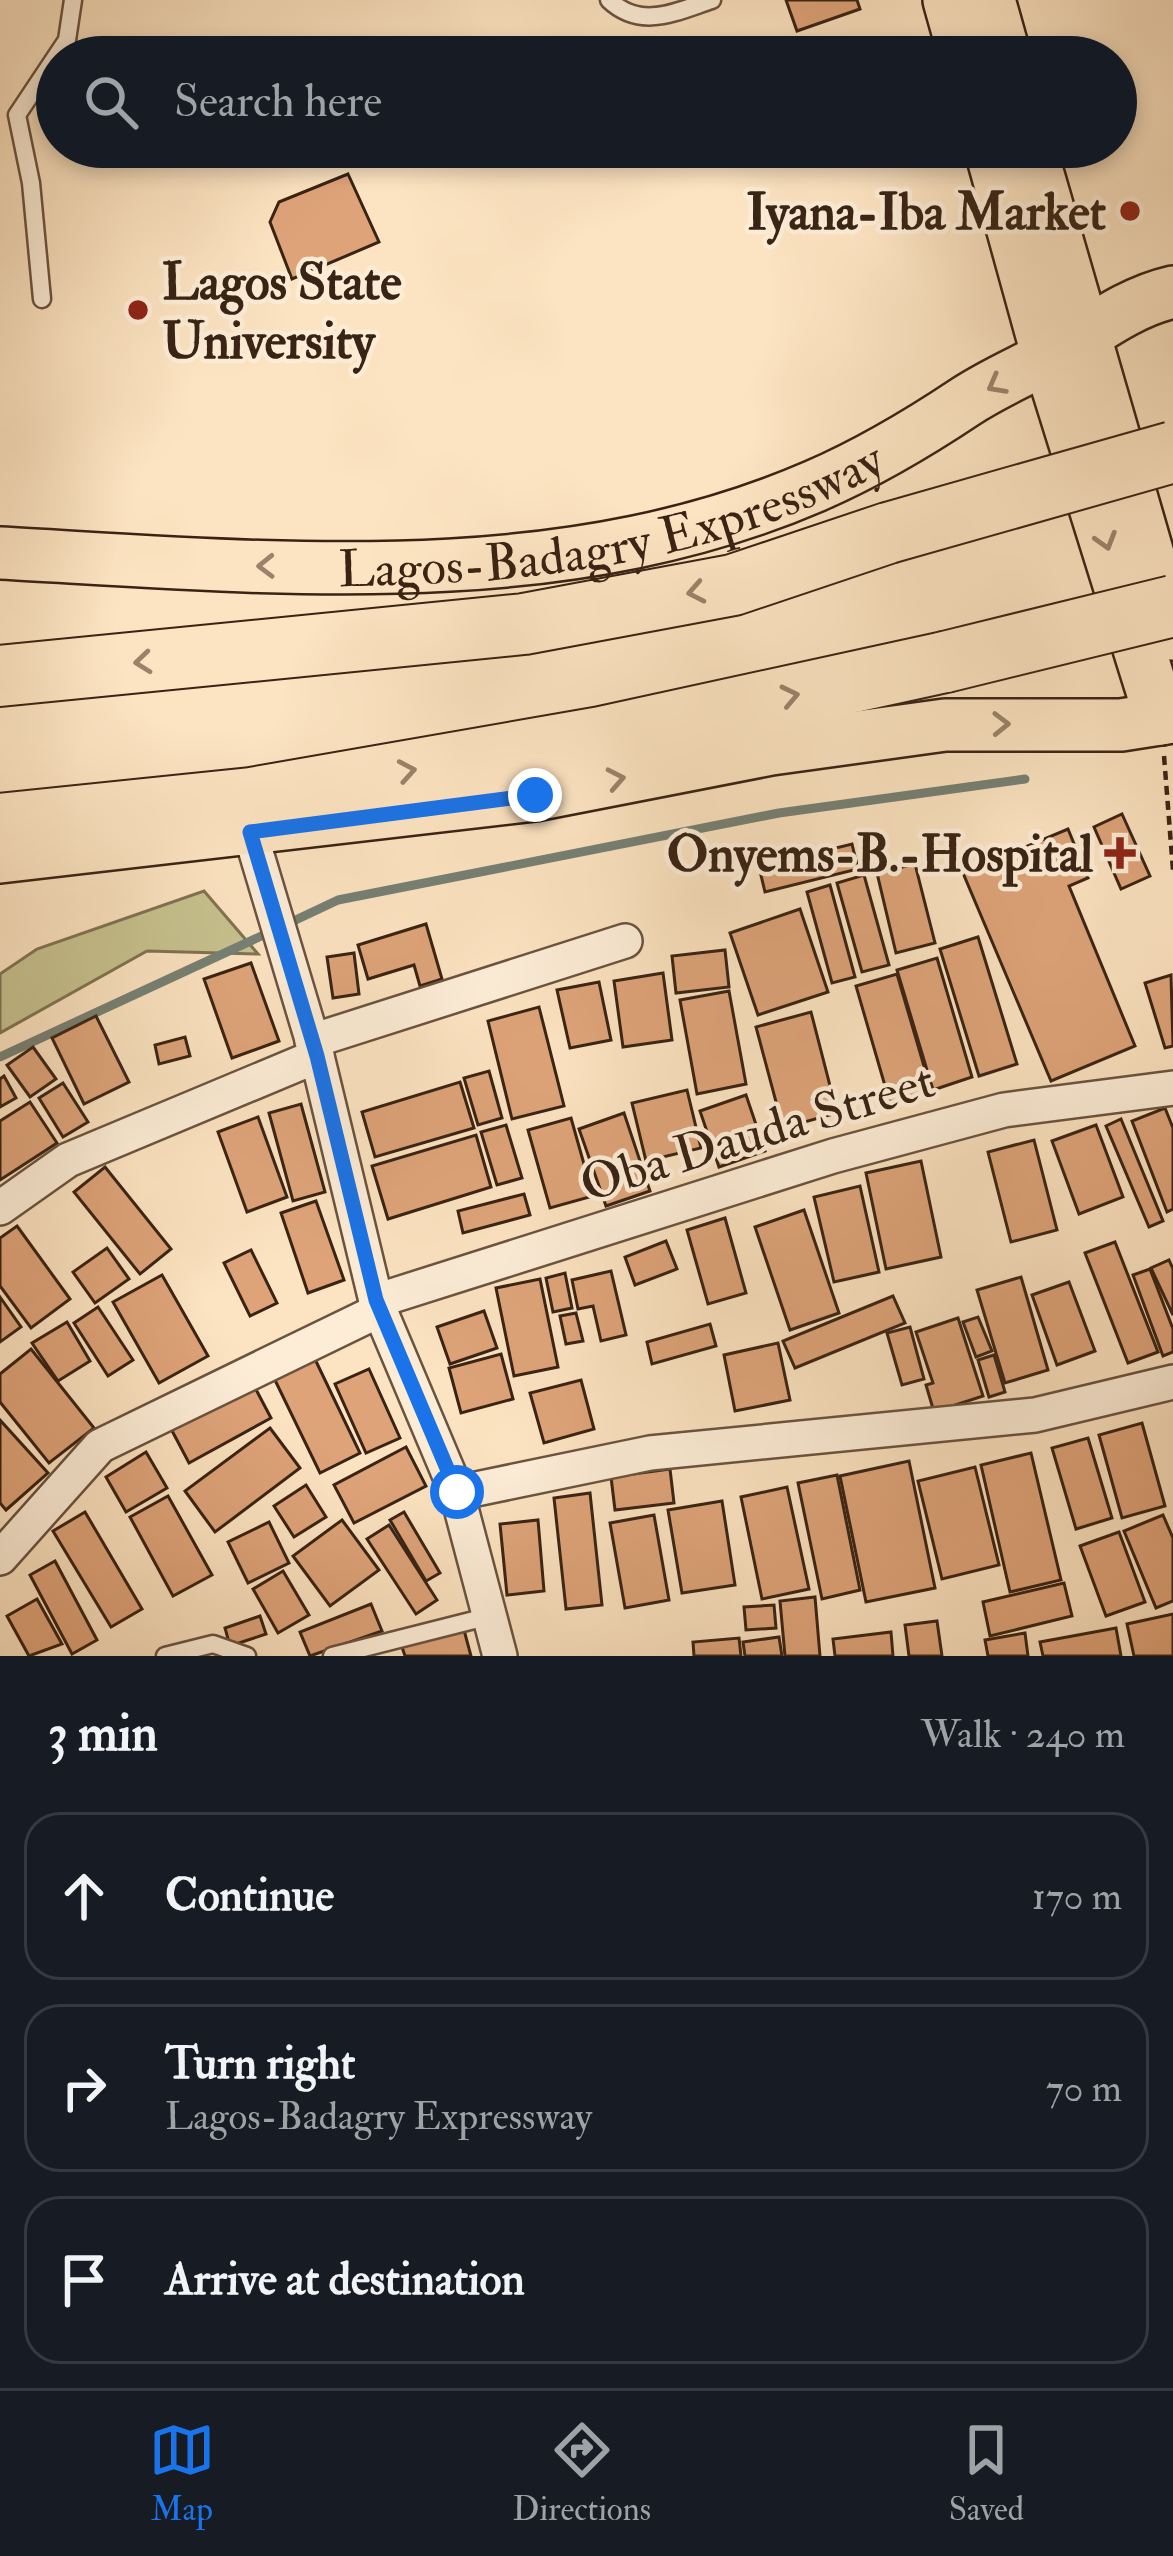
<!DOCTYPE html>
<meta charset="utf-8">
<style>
:root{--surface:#171b24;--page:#20242c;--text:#f1f3f6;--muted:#9ea1a6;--line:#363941;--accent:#1a73e8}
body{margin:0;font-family:"IM FELL Double Pica",serif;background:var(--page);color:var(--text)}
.stop{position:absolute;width:36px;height:36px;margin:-27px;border:9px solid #1a73e8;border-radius:50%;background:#fff}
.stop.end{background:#1a73e8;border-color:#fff;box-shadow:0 3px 12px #0008}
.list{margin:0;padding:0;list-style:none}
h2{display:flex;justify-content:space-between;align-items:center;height:156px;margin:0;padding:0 48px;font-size:51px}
h2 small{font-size:39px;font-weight:400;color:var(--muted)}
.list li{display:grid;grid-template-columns:78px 1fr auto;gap:36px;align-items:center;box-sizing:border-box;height:168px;margin:0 24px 24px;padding:0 24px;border:3px solid var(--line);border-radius:36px}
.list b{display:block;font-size:45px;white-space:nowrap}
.list p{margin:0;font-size:39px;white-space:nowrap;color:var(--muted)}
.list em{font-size:39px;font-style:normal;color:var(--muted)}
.icon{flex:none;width:66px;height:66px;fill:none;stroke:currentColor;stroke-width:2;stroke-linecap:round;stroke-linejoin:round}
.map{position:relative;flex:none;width:1173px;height:1656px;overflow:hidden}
.search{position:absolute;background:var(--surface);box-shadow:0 6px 18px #0003;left:36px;right:36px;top:36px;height:132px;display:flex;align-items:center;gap:30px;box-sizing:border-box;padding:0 42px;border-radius:66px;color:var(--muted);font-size:45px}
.sheet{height:732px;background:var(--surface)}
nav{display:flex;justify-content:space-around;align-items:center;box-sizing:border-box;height:168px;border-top:3px solid var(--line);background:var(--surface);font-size:33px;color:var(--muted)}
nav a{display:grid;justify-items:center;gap:6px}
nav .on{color:var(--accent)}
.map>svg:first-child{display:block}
.green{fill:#c6c18e;stroke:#807251;stroke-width:3}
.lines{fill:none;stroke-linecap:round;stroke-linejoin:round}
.stream{stroke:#768074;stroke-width:9}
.building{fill:#dea379;stroke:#392314;stroke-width:3}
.lane-casing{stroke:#6a533f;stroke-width:21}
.street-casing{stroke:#6a533f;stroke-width:38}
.primary-casing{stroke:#392314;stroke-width:56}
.highway-casing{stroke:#392314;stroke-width:64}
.path{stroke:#392314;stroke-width:4.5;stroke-dasharray:9 6;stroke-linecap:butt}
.lane{stroke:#fdedd7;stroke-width:16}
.street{stroke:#fdedd7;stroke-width:33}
.primary{stroke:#fce3c1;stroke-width:51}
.highway{stroke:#fce3c1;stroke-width:60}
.highway-bridge-casing{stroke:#392314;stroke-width:64;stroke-linecap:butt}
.highway-bridge{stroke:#fce3c1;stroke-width:60}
.oneway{stroke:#9a836a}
.route{stroke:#1a73e8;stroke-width:15}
.poi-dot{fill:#8f2418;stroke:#fdedd7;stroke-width:4.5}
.labels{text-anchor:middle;stroke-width:9;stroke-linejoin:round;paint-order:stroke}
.poi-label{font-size:51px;font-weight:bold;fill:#392314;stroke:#fdedd7;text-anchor:end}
.street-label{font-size:51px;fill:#392314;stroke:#fdedd7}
</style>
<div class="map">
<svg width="1173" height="1656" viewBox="0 0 1173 1656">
<rect width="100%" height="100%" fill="#fce3c1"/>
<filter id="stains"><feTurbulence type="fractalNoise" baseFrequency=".00167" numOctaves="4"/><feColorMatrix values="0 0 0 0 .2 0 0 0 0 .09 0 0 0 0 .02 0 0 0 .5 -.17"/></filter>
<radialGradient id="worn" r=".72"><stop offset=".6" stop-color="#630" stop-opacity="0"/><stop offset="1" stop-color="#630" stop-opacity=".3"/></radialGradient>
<polygon class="green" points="204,891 258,954 147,951 0,1033 0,974 37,949"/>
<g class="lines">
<g class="stream">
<polyline points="285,925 338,900 779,813 1025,779"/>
<polyline points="0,1057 270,932"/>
</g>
</g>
<g class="building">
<polygon points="786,0 857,0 860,9 797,31"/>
<polygon points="348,174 379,242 292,279 270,222 279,202"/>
<polygon points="1122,814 1150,876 1121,889 1094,827"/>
<polygon points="1068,829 1088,878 1069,886 1135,1046 1051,1081 963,873"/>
<polygon points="852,844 858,869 765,892 759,867"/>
<polygon points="915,864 935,943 896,953 877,873"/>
<polygon points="864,875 889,965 862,972 837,883"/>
<polygon points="830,885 855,977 832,983 807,892"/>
<polygon points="800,909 828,992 758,1015 730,933"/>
<polygon points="426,924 442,979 420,986 414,965 368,979 358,945"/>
<polygon points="978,937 1017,1064 979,1076 940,949"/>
<polygon points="725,950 729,987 676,993 672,956"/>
<polygon points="354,953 359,994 333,998 327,957"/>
<polygon points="937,958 972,1077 933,1090 897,970"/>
<polygon points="251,963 279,1041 232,1058 204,979"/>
<polygon points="663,973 672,1040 623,1047 614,981"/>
<polygon points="897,974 931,1090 890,1103 856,986"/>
<polygon points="1171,975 1173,1046 1165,1048 1145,983"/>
<polygon points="599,982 611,1040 570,1048 557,990"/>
<polygon points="729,991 746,1084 697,1094 680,1000"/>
<polygon points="539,1007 564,1106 512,1119 488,1021"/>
<polygon points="811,1012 837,1113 783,1128 756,1027"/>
<polygon points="96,1016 129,1082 84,1104 52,1038"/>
<polygon points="185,1037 190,1056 159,1064 155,1045"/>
<polygon points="33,1047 56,1079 30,1097 7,1065"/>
<polygon points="489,1071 502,1118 478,1125 464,1078"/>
<polygon points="4,1076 16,1098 0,1107 0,1079"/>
<polygon points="460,1082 474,1128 375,1157 362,1112"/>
<polygon points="63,1083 88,1122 63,1137 39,1098"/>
<polygon points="687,1090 701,1148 646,1161 632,1103"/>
<polygon points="746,1095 765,1151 719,1167 700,1111"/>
<polygon points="30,1102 57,1143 0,1180 0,1121"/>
<polygon points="301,1104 325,1192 293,1201 269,1113"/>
<polygon points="1165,1108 1173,1128 1173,1209 1167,1212 1132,1121"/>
<polygon points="624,1113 650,1191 606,1206 579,1129"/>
<polygon points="258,1117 287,1197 247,1212 218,1132"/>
<polygon points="571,1118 593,1196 550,1208 528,1130"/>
<polygon points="1121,1119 1163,1221 1149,1227 1106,1126"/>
<polygon points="506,1125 522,1178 497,1185 481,1132"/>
<polygon points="1096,1125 1123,1197 1079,1214 1052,1141"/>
<polygon points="476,1135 491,1187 388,1219 372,1166"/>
<polygon points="1034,1140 1057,1230 1011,1242 988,1152"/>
<polygon points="921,1161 941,1257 886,1269 866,1173"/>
<polygon points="105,1167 171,1249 140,1274 74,1192"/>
<polygon points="860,1186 879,1272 834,1282 814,1197"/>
<polygon points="524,1194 530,1215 463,1233 458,1211"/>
<polygon points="316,1201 344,1280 308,1293 281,1213"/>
<polygon points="804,1210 839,1313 790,1330 755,1227"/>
<polygon points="725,1218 746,1293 708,1304 687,1230"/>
<polygon points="17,1226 70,1299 31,1328 0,1286 0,1238"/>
<polygon points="666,1241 677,1269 635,1285 625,1257"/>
<polygon points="1115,1242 1158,1352 1128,1363 1085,1253"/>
<polygon points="107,1248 129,1279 95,1303 73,1272"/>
<polygon points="251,1250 277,1303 250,1316 224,1263"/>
<polygon points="1169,1260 1173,1269 1173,1315 1151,1268"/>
<polygon points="1150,1269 1173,1329 1173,1352 1163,1356 1133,1275"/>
<polygon points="611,1271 626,1335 601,1341 593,1306 578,1309 572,1280"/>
<polygon points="565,1273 572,1308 553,1312 546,1278"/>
<polygon points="162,1275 208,1356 159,1383 113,1302"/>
<polygon points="1021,1277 1048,1370 1005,1383 977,1290"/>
<polygon points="540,1279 558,1367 514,1376 496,1288"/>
<polygon points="1069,1282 1095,1351 1057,1365 1032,1295"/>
<polygon points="893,1296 905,1323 795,1368 783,1341"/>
<polygon points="0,1297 21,1327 0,1342"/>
<polygon points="98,1307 133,1360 108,1376 74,1323"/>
<polygon points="484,1311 497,1348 450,1364 437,1327"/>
<polygon points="576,1313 583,1341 566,1344 560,1316"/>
<polygon points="978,1317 992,1351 976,1357 963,1322"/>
<polygon points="958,1318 983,1396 934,1412 926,1385 933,1383 916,1332"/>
<polygon points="67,1322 90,1361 58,1381 32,1343"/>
<polygon points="710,1324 716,1346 652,1364 647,1342"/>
<polygon points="910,1327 924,1379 902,1385 887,1333"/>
<polygon points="778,1343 790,1400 735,1411 724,1355"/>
<polygon points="31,1349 94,1428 49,1463 0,1402 0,1374"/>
<polygon points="501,1354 513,1399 461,1413 449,1368"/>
<polygon points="313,1355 360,1453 320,1473 272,1374"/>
<polygon points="994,1355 1005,1392 989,1397 978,1360"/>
<polygon points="369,1369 400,1438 366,1453 335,1384"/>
<polygon points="251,1380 271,1418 189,1463 169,1425"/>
<polygon points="581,1380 594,1429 544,1443 530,1393"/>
<polygon points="0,1420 48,1473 6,1510 0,1503"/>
<polygon points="1142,1423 1165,1506 1122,1518 1099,1435"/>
<polygon points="270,1428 300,1468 215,1532 185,1491"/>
<polygon points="1088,1438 1112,1518 1076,1529 1052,1448"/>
<polygon points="406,1447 426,1486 354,1523 334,1485"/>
<polygon points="146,1452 167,1488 126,1512 106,1477"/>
<polygon points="1031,1453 1061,1580 1010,1592 981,1465"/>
<polygon points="909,1461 935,1588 866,1602 840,1476"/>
<polygon points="975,1467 999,1565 942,1579 918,1481"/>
<polygon points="670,1469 674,1503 615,1510 611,1477"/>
<polygon points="837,1475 860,1590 822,1599 798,1483"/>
<polygon points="306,1485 326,1517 294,1537 274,1506"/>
<polygon points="787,1487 809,1589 762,1599 741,1497"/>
<polygon points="590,1493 602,1605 566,1609 554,1498"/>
<polygon points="168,1496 212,1575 173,1596 130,1517"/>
<polygon points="722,1501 735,1585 682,1593 668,1510"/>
<polygon points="85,1512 142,1609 111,1627 53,1531"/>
<polygon points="404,1512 440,1573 426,1581 390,1520"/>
<polygon points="654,1515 669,1600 625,1608 610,1523"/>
<polygon points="1163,1515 1173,1538 1173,1601 1156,1608 1124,1531"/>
<polygon points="342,1520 379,1570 330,1606 293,1556"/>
<polygon points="538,1520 544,1591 507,1595 500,1524"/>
<polygon points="269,1522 289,1563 248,1583 228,1542"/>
<polygon points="389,1525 437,1600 416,1614 367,1539"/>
<polygon points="1119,1532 1145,1602 1106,1616 1080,1546"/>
<polygon points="55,1561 97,1640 72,1654 30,1575"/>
<polygon points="283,1571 309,1615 278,1633 253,1589"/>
<polygon points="1064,1583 1072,1616 990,1636 983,1602"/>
<polygon points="815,1597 820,1656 785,1656 780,1601"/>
<polygon points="37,1599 62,1644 29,1656 7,1616"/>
<polygon points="371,1604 382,1631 310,1656 300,1632"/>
<polygon points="774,1605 776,1628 746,1630 744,1607"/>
<polygon points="1173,1614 1173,1656 1134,1656 1127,1624"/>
<polygon points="260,1616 266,1634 230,1646 225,1628"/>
<polygon points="937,1621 942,1656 909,1656 905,1625"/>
<polygon points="1116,1628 1121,1656 1043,1656 1040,1642"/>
<polygon points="464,1630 471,1656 405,1656 402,1647"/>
<polygon points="891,1632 893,1656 835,1656 833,1639"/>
<polygon points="1025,1633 1028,1656 988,1656 985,1640"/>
<polygon points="779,1637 782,1656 745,1656 743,1642"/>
<polygon points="739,1638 741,1656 694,1656 693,1642"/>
</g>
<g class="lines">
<defs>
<g id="lane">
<path d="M609,0C641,30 675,12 712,0"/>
<polyline points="42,299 31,183 17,115 67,40 73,0"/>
<polyline points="165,1656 213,1644 247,1656"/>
<polyline points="332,1656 490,1616"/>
</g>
<g id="street">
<polyline points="250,832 317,1056 376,1301 457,1493 500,1656"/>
<polyline points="312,1041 625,941"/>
<polyline points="0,1208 68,1160 317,1056"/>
<polyline points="376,1301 833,1156 1004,1110 1173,1088"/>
<polyline points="457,1493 650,1453 1035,1415 1173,1382"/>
<polyline points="0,1558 100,1446 380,1310"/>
</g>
<g id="primary">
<polyline points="949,0 965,57"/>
<polyline points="989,0 1005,57"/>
<polyline points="990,147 1048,357 1161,719"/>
<polyline points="1030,147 1171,634"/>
<path id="s1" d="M0,553C272,568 559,597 815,486C868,463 917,434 965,402C995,382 1030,368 1061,350C1098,327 1130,302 1173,292"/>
<polyline points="0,857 535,795 771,749 945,725 1121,725 1173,717"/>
</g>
<g id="highway">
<polyline points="0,676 524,624 733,585 888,533"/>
<polyline points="0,824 251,798 601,737 945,662"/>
</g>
</defs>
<use href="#lane" class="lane-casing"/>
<use href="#street" class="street-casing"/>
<use href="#primary" class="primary-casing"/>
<use href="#highway" class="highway-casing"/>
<polyline class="path" points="1164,756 1173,870"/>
<use href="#lane" class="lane"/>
<use href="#street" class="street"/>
<use href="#primary" class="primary"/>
<use href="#highway" class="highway"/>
<defs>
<g id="highway-bridge">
<polyline points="888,533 1173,452"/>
<polyline points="945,662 1173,606"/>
</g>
</defs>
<use href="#highway-bridge" class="highway-bridge-casing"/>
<use href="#highway-bridge" class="highway-bridge"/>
</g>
<defs><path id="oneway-chevron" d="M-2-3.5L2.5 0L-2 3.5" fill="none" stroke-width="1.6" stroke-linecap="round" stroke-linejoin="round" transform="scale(3)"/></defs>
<g class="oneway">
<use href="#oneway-chevron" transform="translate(996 385) rotate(151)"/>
<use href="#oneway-chevron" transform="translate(1106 541) rotate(73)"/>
<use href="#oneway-chevron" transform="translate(266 566) rotate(179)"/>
<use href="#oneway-chevron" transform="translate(696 592) rotate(169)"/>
<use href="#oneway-chevron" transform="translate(143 662) rotate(174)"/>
<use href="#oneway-chevron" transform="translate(790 696) rotate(-12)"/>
<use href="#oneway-chevron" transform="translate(1001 724) rotate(-1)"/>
<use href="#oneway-chevron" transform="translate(407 771) rotate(-10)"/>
<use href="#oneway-chevron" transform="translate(616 779) rotate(-11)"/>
</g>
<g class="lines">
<polyline class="route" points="457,1492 376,1300 317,1056 250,832 535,795"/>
</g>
<g class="poi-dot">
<circle cx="1130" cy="211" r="12"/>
<circle cx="138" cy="310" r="12"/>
<path d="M1114 835h12v12h12v12h-12v12h-12v-12h-12v-12h12z"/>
</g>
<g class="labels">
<g class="poi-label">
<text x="1106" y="229">Iyana-Iba Market</text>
<text x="162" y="299" text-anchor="start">Lagos State<tspan x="162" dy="59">University</tspan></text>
<text x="1093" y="871">Onyems-B.-Hospital</text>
</g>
<g class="street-label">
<text dy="18" stroke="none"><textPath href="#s1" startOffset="618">Lagos-Badagry Expressway</textPath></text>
<text transform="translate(757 1131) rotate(-17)" y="18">Oba Dauda Street</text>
</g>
</g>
<rect width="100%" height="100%" filter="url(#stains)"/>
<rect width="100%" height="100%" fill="url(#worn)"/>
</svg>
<div class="stop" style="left:457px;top:1492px"></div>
<div class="stop end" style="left:535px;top:795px"></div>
<div class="search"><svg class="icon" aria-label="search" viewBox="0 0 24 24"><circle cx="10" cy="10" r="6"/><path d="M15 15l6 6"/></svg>Search here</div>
</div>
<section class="sheet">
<h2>3 min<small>Walk · 240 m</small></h2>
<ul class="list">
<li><svg class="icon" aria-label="ahead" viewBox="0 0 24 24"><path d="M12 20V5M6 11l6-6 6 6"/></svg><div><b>Continue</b></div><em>170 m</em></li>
<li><svg class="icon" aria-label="right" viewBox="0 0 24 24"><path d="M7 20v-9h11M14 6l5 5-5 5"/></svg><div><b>Turn right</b><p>Lagos-Badagry Expressway</p></div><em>70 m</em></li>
<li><svg class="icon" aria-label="arrive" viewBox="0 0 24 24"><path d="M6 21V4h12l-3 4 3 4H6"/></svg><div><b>Arrive at destination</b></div></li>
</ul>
</section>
<nav>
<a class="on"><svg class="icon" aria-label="map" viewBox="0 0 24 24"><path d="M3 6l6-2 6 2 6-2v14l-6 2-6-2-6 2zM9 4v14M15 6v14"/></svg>Map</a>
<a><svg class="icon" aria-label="directions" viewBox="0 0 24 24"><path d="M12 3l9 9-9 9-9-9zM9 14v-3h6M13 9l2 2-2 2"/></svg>Directions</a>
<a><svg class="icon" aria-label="saved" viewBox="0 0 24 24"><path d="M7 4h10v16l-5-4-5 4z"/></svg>Saved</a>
</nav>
